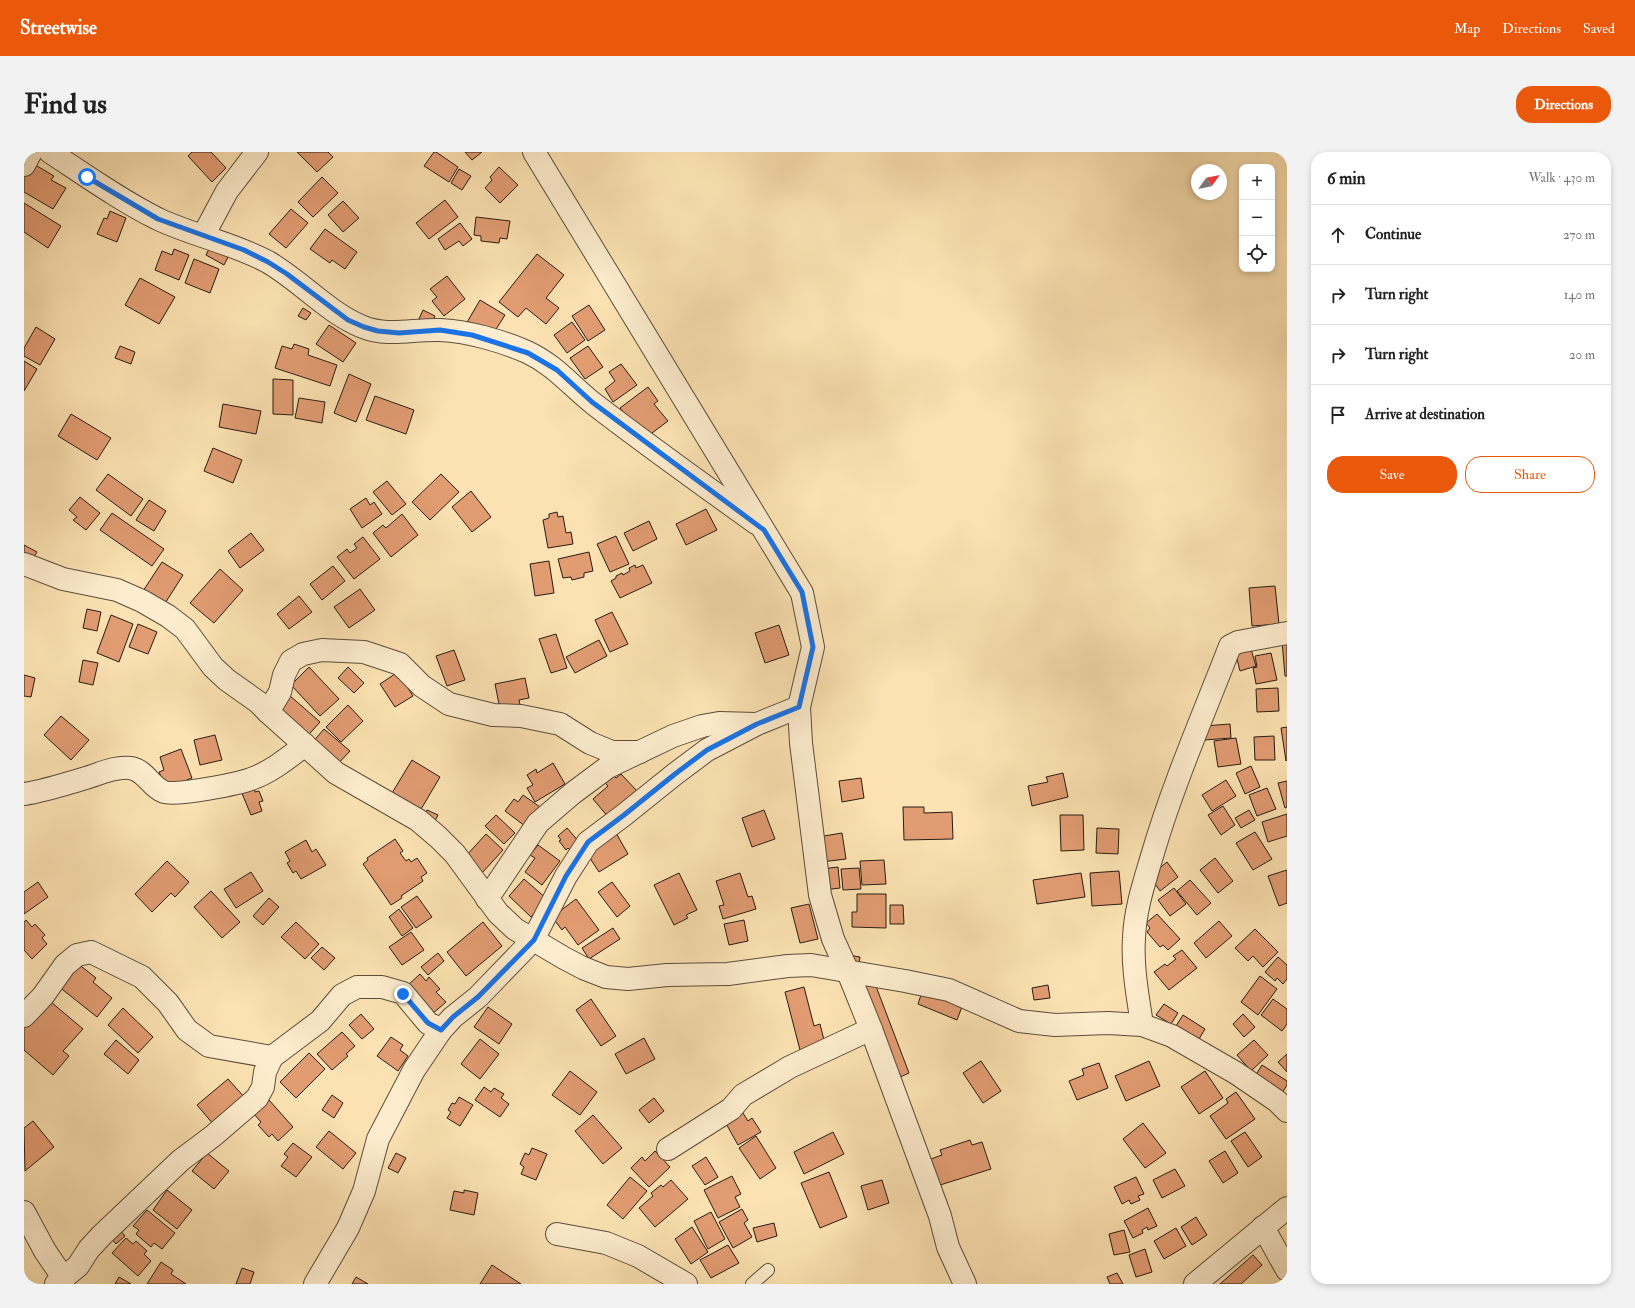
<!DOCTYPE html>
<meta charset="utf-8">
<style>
:root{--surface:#fff;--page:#f2f2f2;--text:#222;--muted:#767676;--line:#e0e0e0;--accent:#ea580c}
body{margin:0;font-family:"IM FELL Double Pica",serif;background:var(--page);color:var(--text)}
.controls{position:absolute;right:12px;top:12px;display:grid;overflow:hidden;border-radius:8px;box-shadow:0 2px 6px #0003}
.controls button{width:36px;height:36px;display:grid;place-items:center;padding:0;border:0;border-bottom:1px solid var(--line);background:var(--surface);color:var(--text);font:20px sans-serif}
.compass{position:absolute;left:1167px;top:12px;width:36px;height:36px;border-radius:50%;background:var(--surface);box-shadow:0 2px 6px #0003;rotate:57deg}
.stop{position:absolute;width:12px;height:12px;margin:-9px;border:3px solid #1a73e8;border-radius:50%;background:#fff}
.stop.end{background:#1a73e8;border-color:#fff;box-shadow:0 1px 4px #0008}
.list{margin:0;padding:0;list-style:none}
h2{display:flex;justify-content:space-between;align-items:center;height:52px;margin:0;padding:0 16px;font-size:17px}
h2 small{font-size:13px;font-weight:400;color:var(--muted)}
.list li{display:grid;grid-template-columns:26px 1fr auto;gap:12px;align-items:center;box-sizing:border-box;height:60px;padding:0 16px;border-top:1px solid var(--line)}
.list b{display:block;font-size:15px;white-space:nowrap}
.list em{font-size:13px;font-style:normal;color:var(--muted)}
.actions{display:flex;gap:8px;padding:12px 16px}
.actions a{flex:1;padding:9px 0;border:1px solid var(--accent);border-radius:16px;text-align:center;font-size:14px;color:var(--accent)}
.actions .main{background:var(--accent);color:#fff}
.icon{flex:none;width:22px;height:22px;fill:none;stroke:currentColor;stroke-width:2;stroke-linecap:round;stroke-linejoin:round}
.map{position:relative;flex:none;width:1263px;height:1132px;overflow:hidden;border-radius:16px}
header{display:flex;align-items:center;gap:24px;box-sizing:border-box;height:56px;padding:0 20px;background:var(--accent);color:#fff}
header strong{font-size:19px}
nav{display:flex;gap:22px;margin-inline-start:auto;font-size:14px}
.intro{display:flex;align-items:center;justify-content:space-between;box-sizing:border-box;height:96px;padding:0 24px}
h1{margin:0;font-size:28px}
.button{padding:10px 18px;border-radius:16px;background:var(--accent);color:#fff;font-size:14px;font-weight:700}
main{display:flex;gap:24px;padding:0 24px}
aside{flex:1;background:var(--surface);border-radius:16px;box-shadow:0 2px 6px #0003}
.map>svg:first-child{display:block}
.building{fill:#e29c72;stroke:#271c15}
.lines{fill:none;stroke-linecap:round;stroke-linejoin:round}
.lane-casing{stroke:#5c4e3c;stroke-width:14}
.street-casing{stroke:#5c4e3c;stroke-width:24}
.lane{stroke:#fdeccd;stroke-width:12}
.street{stroke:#fdeccd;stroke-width:22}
.route{stroke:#1a73e8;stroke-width:5}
</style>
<header>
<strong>Streetwise</strong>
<nav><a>Map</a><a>Directions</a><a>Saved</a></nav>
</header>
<div class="intro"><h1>Find us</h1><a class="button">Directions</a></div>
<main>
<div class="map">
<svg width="1263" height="1132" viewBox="0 0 1263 1132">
<rect width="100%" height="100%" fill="#fce2b2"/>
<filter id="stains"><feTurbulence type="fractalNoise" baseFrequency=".005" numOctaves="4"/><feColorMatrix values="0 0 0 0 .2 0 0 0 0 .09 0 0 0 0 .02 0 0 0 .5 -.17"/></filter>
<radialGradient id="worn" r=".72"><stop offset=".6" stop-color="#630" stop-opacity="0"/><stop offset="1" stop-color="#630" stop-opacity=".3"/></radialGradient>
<g class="building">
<polygon points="168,0 187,0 202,16 188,30 164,4"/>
<polygon points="273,0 304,0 309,5 293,20"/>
<polygon points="410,0 412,0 434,15 425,30 400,14"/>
<polygon points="441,0 458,0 448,8"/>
<polygon points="8,11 30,24 27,28 42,36 29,57 0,40 0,25"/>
<polygon points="475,15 494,33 476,51 461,36 468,28 466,25"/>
<polygon points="435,17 447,24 438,38 427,31"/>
<polygon points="298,25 314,41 289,65 274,50"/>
<polygon points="421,48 434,65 405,87 392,71"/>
<polygon points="319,49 335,66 319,80 304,63"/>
<polygon points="0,51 37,74 24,96 0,80"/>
<polygon points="267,57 284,71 262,96 245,82"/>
<polygon points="86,59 102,66 93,90 73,82 80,66 83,67"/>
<polygon points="452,65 486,69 483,87 476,86 475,91 457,89 457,84 450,83"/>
<polygon points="436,71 448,87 439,94 435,89 421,98 414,87"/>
<polygon points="301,77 333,100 321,117 308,108 306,111 286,97"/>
<polygon points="186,95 204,105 200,113 182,103"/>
<polygon points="150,97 165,103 155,128 131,118 138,99 148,103"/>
<polygon points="513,102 540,123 522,146 535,156 522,172 502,156 494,165 475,150"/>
<polygon points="170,107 195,117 186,141 161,131"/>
<polygon points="423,124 441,147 420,164 408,149 413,145 406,137"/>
<polygon points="116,126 151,145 135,172 101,153"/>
<polygon points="456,148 481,163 469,182 442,172"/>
<polygon points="565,153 581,178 564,189 548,164"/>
<polygon points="279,156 287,161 282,168 274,164"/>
<polygon points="399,158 411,164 407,172 395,167"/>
<polygon points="548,170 561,188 543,201 530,183"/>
<polygon points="305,173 332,191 319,210 292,192"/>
<polygon points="12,175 31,187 16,213 0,204 0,196"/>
<polygon points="270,192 285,197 284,203 313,213 306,234 251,216 258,194 268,197"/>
<polygon points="96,194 111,200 107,212 91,206"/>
<polygon points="564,194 579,215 561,227 546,206"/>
<polygon points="0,209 13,217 0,239"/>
<polygon points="597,212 613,233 589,250 581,237 591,229 585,220"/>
<polygon points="325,222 347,232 332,270 310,261"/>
<polygon points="249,227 269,228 269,263 249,262"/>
<polygon points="624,235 634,249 630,252 644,269 620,287 596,256"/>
<polygon points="351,244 390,258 382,282 342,268"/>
<polygon points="275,246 301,250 298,271 271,266"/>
<polygon points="199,252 237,259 232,282 195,275"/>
<polygon points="47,262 87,286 73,308 34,284"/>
<polygon points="189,296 218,308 209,331 180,319"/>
<polygon points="84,322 119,347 107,364 72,338"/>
<polygon points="417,322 435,340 406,368 388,350"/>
<polygon points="363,329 382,352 368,363 349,340"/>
<polygon points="447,339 467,365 448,380 428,355"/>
<polygon points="56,345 76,361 62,378 49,368 53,365 45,358"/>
<polygon points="342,346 346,353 350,350 358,362 338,376 326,357"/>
<polygon points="125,348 142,359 130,379 112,368"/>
<polygon points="682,357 693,378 662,393 652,372"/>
<polygon points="533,360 534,365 539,364 542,381 547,380 549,392 524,396 519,368 525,366 525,362"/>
<polygon points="88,361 140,397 128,414 76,378"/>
<polygon points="378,362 394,383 367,405 349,381 359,373 362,376"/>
<polygon points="625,369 633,387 609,399 600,381"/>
<polygon points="227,381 240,398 216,416 204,399"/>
<polygon points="592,384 605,412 586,420 573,392"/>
<polygon points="339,385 356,407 330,427 313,405 323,397 326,401 333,396 330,392"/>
<polygon points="0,393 13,400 7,409 0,405"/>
<polygon points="565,400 569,419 560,421 560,425 548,428 547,425 539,426 534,407"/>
<polygon points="525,409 530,441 511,444 506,412"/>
<polygon points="138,410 159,423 140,453 119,439"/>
<polygon points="611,413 612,416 619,413 628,431 596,446 587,429 592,426 592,424 598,421 599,423 606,419 605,416"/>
<polygon points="309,414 321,429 298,448 286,432"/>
<polygon points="196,417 219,438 190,471 166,451"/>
<polygon points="1251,434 1255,472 1228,474 1225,436"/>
<polygon points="336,437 351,458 325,476 310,455"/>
<polygon points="275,444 288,460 265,477 253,462"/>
<polygon points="63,457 77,460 73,479 59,476"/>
<polygon points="588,460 604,492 586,500 571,468"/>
<polygon points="87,463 109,472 95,510 73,501"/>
<polygon points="114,472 133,480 124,502 105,495"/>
<polygon points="755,473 765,503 741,511 731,481"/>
<polygon points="532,482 543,516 527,521 515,487"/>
<polygon points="575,488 583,504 551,521 542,505"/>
<polygon points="1263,488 1263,524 1261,524 1258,489"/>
<polygon points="1226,494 1232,514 1216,519 1211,499"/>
<polygon points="430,498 441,528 423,534 412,504"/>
<polygon points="1247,501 1253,528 1232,532 1229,516 1233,515 1231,504"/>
<polygon points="59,508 74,511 69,533 55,530"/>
<polygon points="285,515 315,547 296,564 267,533"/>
<polygon points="324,515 340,531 330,541 314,526"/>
<polygon points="374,520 389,544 371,555 356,532"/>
<polygon points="0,523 11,526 7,545 0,544"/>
<polygon points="501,526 505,546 495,548 496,553 476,557 471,532"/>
<polygon points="1254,536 1255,559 1233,560 1232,537"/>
<polygon points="265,543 296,570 280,588 249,561"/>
<polygon points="324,553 339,569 317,590 302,575"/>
<polygon points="37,564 65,588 47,608 20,583"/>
<polygon points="1206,572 1207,586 1181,588 1180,574"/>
<polygon points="1263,575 1263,608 1262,609 1257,576"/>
<polygon points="300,577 326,599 312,614 287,592"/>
<polygon points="191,583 198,608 176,613 170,588"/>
<polygon points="1250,584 1251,608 1231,608 1230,585"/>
<polygon points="1212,586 1217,612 1194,615 1190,589"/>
<polygon points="157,597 168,626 142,636 135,620 140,618 136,605"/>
<polygon points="388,608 416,625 393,664 365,646"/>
<polygon points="529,611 541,632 511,650 503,636 509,633 503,623 512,617 513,621"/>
<polygon points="1227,614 1236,635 1221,642 1212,621"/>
<polygon points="1039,621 1044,645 1008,654 1004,634 1024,630 1022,625"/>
<polygon points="597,622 614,640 585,666 569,647 584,634 581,631 589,623 592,626"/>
<polygon points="837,626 840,646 818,650 815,629"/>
<polygon points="1202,628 1212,644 1188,659 1178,643"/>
<polygon points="1263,629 1263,655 1261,656 1254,631"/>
<polygon points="230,634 231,640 235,639 239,649 235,650 238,659 227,663 217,639"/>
<polygon points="1243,636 1252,657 1233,664 1225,643"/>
<polygon points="499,643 516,655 501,674 481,659 490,647 494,650"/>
<polygon points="1199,654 1211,673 1197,683 1184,663"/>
<polygon points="879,655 900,655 900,661 928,660 929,687 880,688"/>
<polygon points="403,658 414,663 410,671 399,666"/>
<polygon points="740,658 751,687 728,695 718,666"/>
<polygon points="1225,658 1231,668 1217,676 1211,666"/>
<polygon points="1263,662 1263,684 1244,690 1238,670"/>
<polygon points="472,663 491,681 480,692 461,674"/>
<polygon points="1036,663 1059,663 1060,698 1037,699"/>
<polygon points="543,676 557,692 548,700 544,696 542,698 535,689 537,688 534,684"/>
<polygon points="1073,676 1095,677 1094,702 1072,701"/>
<polygon points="1231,680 1248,707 1229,718 1212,691"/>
<polygon points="592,681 604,702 575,720 562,700"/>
<polygon points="818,681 822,707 797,710 794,685"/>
<polygon points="462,682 479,698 458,721 441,705"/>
<polygon points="371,687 379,699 376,701 382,709 385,707 387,710 393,706 403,721 397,725 399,729 377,744 378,746 367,753 339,712 344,708 343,706"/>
<polygon points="282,688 288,700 292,697 302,713 277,727 272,719 269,721 263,711 266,709 261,700"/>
<polygon points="514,693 536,709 518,733 501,720 511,706 506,703"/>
<polygon points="1191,706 1209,729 1194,741 1176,718"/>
<polygon points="860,708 862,732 838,733 836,709"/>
<polygon points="143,709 165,730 151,745 147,741 128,760 111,742"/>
<polygon points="1143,710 1154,725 1136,739 1127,726 1133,718"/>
<polygon points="814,715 816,736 800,738 797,717"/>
<polygon points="835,716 837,737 819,738 817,717"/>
<polygon points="1263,718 1263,751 1255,754 1244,724"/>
<polygon points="1095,719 1098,752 1068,754 1066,721"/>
<polygon points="227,720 239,739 212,756 200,737"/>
<polygon points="655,721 673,758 662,763 664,766 650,773 630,733"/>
<polygon points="716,721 724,745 728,744 732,757 699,767 695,754 700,753 692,729"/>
<polygon points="1057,721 1061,745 1013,752 1009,728"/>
<polygon points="500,727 523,747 507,765 485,744"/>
<polygon points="1166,728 1187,751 1173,763 1153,739"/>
<polygon points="14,730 24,745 0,762 0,740"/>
<polygon points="588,730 606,754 593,765 574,740"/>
<polygon points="1150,736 1162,752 1146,764 1134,748"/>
<polygon points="187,739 216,770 198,786 170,755"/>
<polygon points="833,742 862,742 862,776 828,775 828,760 833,760"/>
<polygon points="393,744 408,765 392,776 377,755"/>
<polygon points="245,746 255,755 239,773 229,764"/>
<polygon points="552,747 575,778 554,793 541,775 538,778 528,765"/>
<polygon points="785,752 794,787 776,791 767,756"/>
<polygon points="866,753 879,753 880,772 866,772"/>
<polygon points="375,757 389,776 378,784 365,765"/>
<polygon points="1133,762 1156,787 1144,798 1139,793 1136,795 1123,780 1126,776 1122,771"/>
<polygon points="2,768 8,775 11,772 21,783 18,786 23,792 8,807 0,798 0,770"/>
<polygon points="720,768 724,789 705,793 700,772"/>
<polygon points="1195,769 1208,784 1182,806 1170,791"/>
<polygon points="272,770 295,792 281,807 257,785"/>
<polygon points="459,770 478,794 442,824 423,800"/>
<polygon points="589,776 596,787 565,807 558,796"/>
<polygon points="1231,777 1254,800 1239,815 1229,804 1224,809 1211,796"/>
<polygon points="387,780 400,798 378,813 365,795"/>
<polygon points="298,795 311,806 300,818 287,806"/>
<polygon points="1158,798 1173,816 1145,838 1130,820 1141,812 1143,814 1152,807 1149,804"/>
<polygon points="414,801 420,809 404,823 397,815"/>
<polygon points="824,803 836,805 835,812 823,811"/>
<polygon points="1254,805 1263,813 1263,827 1259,832 1253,826 1251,829 1241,820"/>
<polygon points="53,811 72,826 69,830 88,846 73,865 34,834"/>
<polygon points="396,822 402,829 405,825 416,837 412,840 422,850 407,863 382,835"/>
<polygon points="1236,824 1253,837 1234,863 1217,850"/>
<polygon points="850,829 885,921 872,927 836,834"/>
<polygon points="1024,833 1026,846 1010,848 1008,836"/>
<polygon points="780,835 790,874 796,872 801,892 776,898 761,840"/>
<polygon points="899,837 939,852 933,868 894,852"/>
<polygon points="567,847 592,884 577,894 552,858"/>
<polygon points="1249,847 1263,857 1263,872 1258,879 1237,863"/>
<polygon points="27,850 59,877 39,899 45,904 29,923 0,898 0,874 8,865 12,868"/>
<polygon points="1140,852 1154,861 1147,872 1132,863"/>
<polygon points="464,855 488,872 475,892 450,875"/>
<polygon points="99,856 129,885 114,901 84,873"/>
<polygon points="337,862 350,877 338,887 325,873"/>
<polygon points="1219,862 1231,875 1220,885 1209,872"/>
<polygon points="1159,863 1181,877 1172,892 1150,877"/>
<polygon points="318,880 331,894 322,902 324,904 308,918 293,902"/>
<polygon points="367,885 379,893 376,898 384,904 374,919 353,904"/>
<polygon points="620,886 631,907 602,922 591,902"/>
<polygon points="456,887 475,902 456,927 437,912"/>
<polygon points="92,888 115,908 104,922 80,902"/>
<polygon points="1230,888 1244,903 1227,919 1213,903"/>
<polygon points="285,901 301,917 272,946 256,930"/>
<polygon points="1263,902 1263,920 1254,910"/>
<polygon points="957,909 977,939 959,951 939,921"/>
<polygon points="1125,909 1136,934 1102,949 1091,924"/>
<polygon points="1075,911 1084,936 1053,948 1045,929 1060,923 1058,917"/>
<polygon points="1238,913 1263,929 1263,933 1256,944 1230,926"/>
<polygon points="546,919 573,940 556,963 528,943"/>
<polygon points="1181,919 1199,946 1175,962 1157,935"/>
<polygon points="204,927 221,946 190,973 173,953"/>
<polygon points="460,935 467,940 470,936 480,942 477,946 485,952 476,965 451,948"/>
<polygon points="1212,940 1231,967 1202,987 1186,964 1204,951 1202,947"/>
<polygon points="308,943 319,951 310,966 298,958"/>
<polygon points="435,945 449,953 436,974 423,966 427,960 424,958 428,951 431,952"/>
<polygon points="630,946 640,959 625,971 615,958"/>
<polygon points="245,948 269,975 254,989 248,982 245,985 234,973 237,970 230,962"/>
<polygon points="717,958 724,969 728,966 737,980 714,993 700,968"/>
<polygon points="569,963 598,996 579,1012 551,979"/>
<polygon points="9,969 30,995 1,1019 0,976"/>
<polygon points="1119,971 1142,1001 1121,1016 1099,987"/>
<polygon points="305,979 332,1001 319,1017 292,995"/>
<polygon points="809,980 820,1002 780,1022 770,1000"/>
<polygon points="1221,980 1238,1005 1224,1015 1207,989"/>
<polygon points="732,984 752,1016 736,1027 715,996"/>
<polygon points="946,988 948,993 958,990 967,1017 916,1033 907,1007 918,1003 916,998"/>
<polygon points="269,991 288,1005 272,1025 257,1014 264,1005 260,1002"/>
<polygon points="508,996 523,1002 512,1028 497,1022 500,1015 496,1012 501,1001 505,1003"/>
<polygon points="631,999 646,1015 625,1035 607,1016 618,1005 621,1009"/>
<polygon points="1201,999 1214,1021 1199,1031 1185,1009"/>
<polygon points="183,1001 205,1019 190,1037 168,1019"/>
<polygon points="372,1001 382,1006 374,1021 364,1016"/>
<polygon points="682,1005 694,1025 681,1033 668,1014"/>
<polygon points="1151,1017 1161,1034 1138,1046 1129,1028"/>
<polygon points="805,1020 823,1065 796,1076 777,1031"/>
<polygon points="708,1024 717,1042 711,1045 716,1055 694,1066 680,1038"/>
<polygon points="606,1025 623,1039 599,1067 583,1053"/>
<polygon points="1112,1025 1120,1042 1114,1044 1116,1048 1107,1052 1105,1048 1098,1052 1090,1035"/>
<polygon points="647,1028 664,1047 631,1075 615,1056 629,1044 627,1041 637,1033 639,1035"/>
<polygon points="858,1028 865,1051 844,1058 837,1034"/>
<polygon points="143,1038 168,1058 153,1077 129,1058"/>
<polygon points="440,1038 454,1041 450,1063 426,1058 430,1039 440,1041"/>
<polygon points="1124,1056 1133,1074 1124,1078 1123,1075 1118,1078 1119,1081 1109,1086 1100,1069"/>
<polygon points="718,1057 724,1068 720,1071 728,1085 709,1096 695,1070"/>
<polygon points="123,1058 151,1081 138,1097 130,1091 127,1095 112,1082 115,1078 109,1074"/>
<polygon points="687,1060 701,1087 684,1097 670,1069"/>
<polygon points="1172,1065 1183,1083 1168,1093 1157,1075"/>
<polygon points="750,1071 753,1084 733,1090 729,1076"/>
<polygon points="668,1075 684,1100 667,1112 651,1087"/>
<polygon points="1152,1076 1162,1094 1140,1107 1130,1089"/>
<polygon points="96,1078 101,1084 92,1092 87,1086"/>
<polygon points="1100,1078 1106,1100 1090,1103 1085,1082"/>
<polygon points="102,1086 109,1092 112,1089 123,1099 120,1102 127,1109 114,1124 88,1101"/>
<polygon points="704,1093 715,1111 687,1126 676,1108"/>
<polygon points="1121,1097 1128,1120 1112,1125 1105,1103"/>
<polygon points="1229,1103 1238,1113 1217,1132 1196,1132"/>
<polygon points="137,1110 149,1118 147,1122 162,1132 123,1132"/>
<polygon points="468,1113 497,1132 456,1132"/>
<polygon points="218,1116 230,1120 226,1132 212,1132"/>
<polygon points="1093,1121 1099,1132 1086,1132 1083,1125"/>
<polygon points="95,1125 107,1132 91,1132"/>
<polygon points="332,1125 344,1132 328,1132"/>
</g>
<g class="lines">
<defs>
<polyline id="lane" points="728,1132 744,1118"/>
<g id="street">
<path d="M26,0C61,23 96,48 134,67C170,84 209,91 244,110C277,129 304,161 339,175C364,185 389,177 416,178C443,179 478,189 503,200C531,213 547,234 570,252C623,293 678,332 732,371"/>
<polyline points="510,0 778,441 789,495 775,555 777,591 796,743 809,787 824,820 847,877 916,1064 924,1095 941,1132"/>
<polyline points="0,13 7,0"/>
<polyline points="179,84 203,39 233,0"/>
<polyline points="0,412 39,427 93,438 118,449 144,464 161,477 189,515 203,528 234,550 244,560 312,621 394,668 414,685 431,702 474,761 491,777 540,806 559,816 582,825 604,827 643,823 704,822 764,814 787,813 881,829 925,838 995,869 1031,873 1084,871 1118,873 1148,884 1212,921 1253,949 1263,959"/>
<polyline points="244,560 256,540 260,523 267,509 279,502 298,498 340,500 376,512 398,534 425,552 469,563 497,564 536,572 566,591 588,600 616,600"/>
<path d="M0,642C21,639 41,632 62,626C75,622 91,614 106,616C122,618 126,635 140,640C152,644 214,632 227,627C247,620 264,606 281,593"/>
<polyline points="463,747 514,671 549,641 584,615 649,584 678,574 695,571 732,572"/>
<polyline points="0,864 19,844 41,813 53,803 67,800 118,825 144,851 163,878 185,894 248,905"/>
<path d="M1118,873C1114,845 1108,815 1110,786C1111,758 1120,731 1128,704C1149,632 1179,564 1206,494L1214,490L1263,481"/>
<polyline points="644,997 707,957 719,943 766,915 847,877"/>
<polyline points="0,1060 21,1099 40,1127"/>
<polyline points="1239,1075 1263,1118"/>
<polyline points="533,1082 582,1091 614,1104 662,1132"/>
<polyline points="32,1132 54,1114 65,1097 78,1083 157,1008 189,984 233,946 239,935 241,920 248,905 296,869 318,843 333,835 358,835 379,841 404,871 417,878"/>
<polyline points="291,1132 324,1076 340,1039 354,987 390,918 417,878 429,865 454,845 509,788 542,724 564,690 600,663 651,622 683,598 733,572 775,555"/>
<polyline points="1171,1132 1263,1056"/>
</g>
</defs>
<use href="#lane" class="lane-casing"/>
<use href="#street" class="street-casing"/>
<use href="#lane" class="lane"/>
<use href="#street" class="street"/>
</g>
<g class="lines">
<polyline class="route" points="63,25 134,67 220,98 244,110 263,122 324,168 340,175 354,179 375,181 416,178 448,183 504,201 533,218 568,250 740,378 778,440 789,495 775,555 733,572 683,598 651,622 600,663 564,690 542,724 510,788 454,845 429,865 417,878 404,871 379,842"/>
</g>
<rect width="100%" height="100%" filter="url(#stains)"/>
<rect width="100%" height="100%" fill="url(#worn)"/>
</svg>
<div class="controls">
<button>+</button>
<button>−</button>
<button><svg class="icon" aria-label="locate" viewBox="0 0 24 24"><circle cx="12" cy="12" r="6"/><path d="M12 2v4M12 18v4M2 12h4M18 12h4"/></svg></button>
</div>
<svg class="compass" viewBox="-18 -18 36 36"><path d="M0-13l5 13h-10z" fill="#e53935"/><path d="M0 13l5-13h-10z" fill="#767676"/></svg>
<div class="stop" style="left:63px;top:25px"></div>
<div class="stop end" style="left:379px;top:842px"></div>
</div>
<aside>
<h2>6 min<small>Walk · 430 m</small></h2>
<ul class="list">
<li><svg class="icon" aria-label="ahead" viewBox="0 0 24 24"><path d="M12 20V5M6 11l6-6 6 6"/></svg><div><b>Continue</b></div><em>270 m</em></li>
<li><svg class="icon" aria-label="right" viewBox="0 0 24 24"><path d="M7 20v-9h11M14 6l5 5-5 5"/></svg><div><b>Turn right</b></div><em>140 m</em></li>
<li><svg class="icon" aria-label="right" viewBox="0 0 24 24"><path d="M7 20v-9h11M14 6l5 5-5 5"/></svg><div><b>Turn right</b></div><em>20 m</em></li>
<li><svg class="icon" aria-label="arrive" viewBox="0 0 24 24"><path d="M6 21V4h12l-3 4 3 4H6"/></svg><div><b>Arrive at destination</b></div></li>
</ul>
<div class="actions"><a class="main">Save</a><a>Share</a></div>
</aside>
</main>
